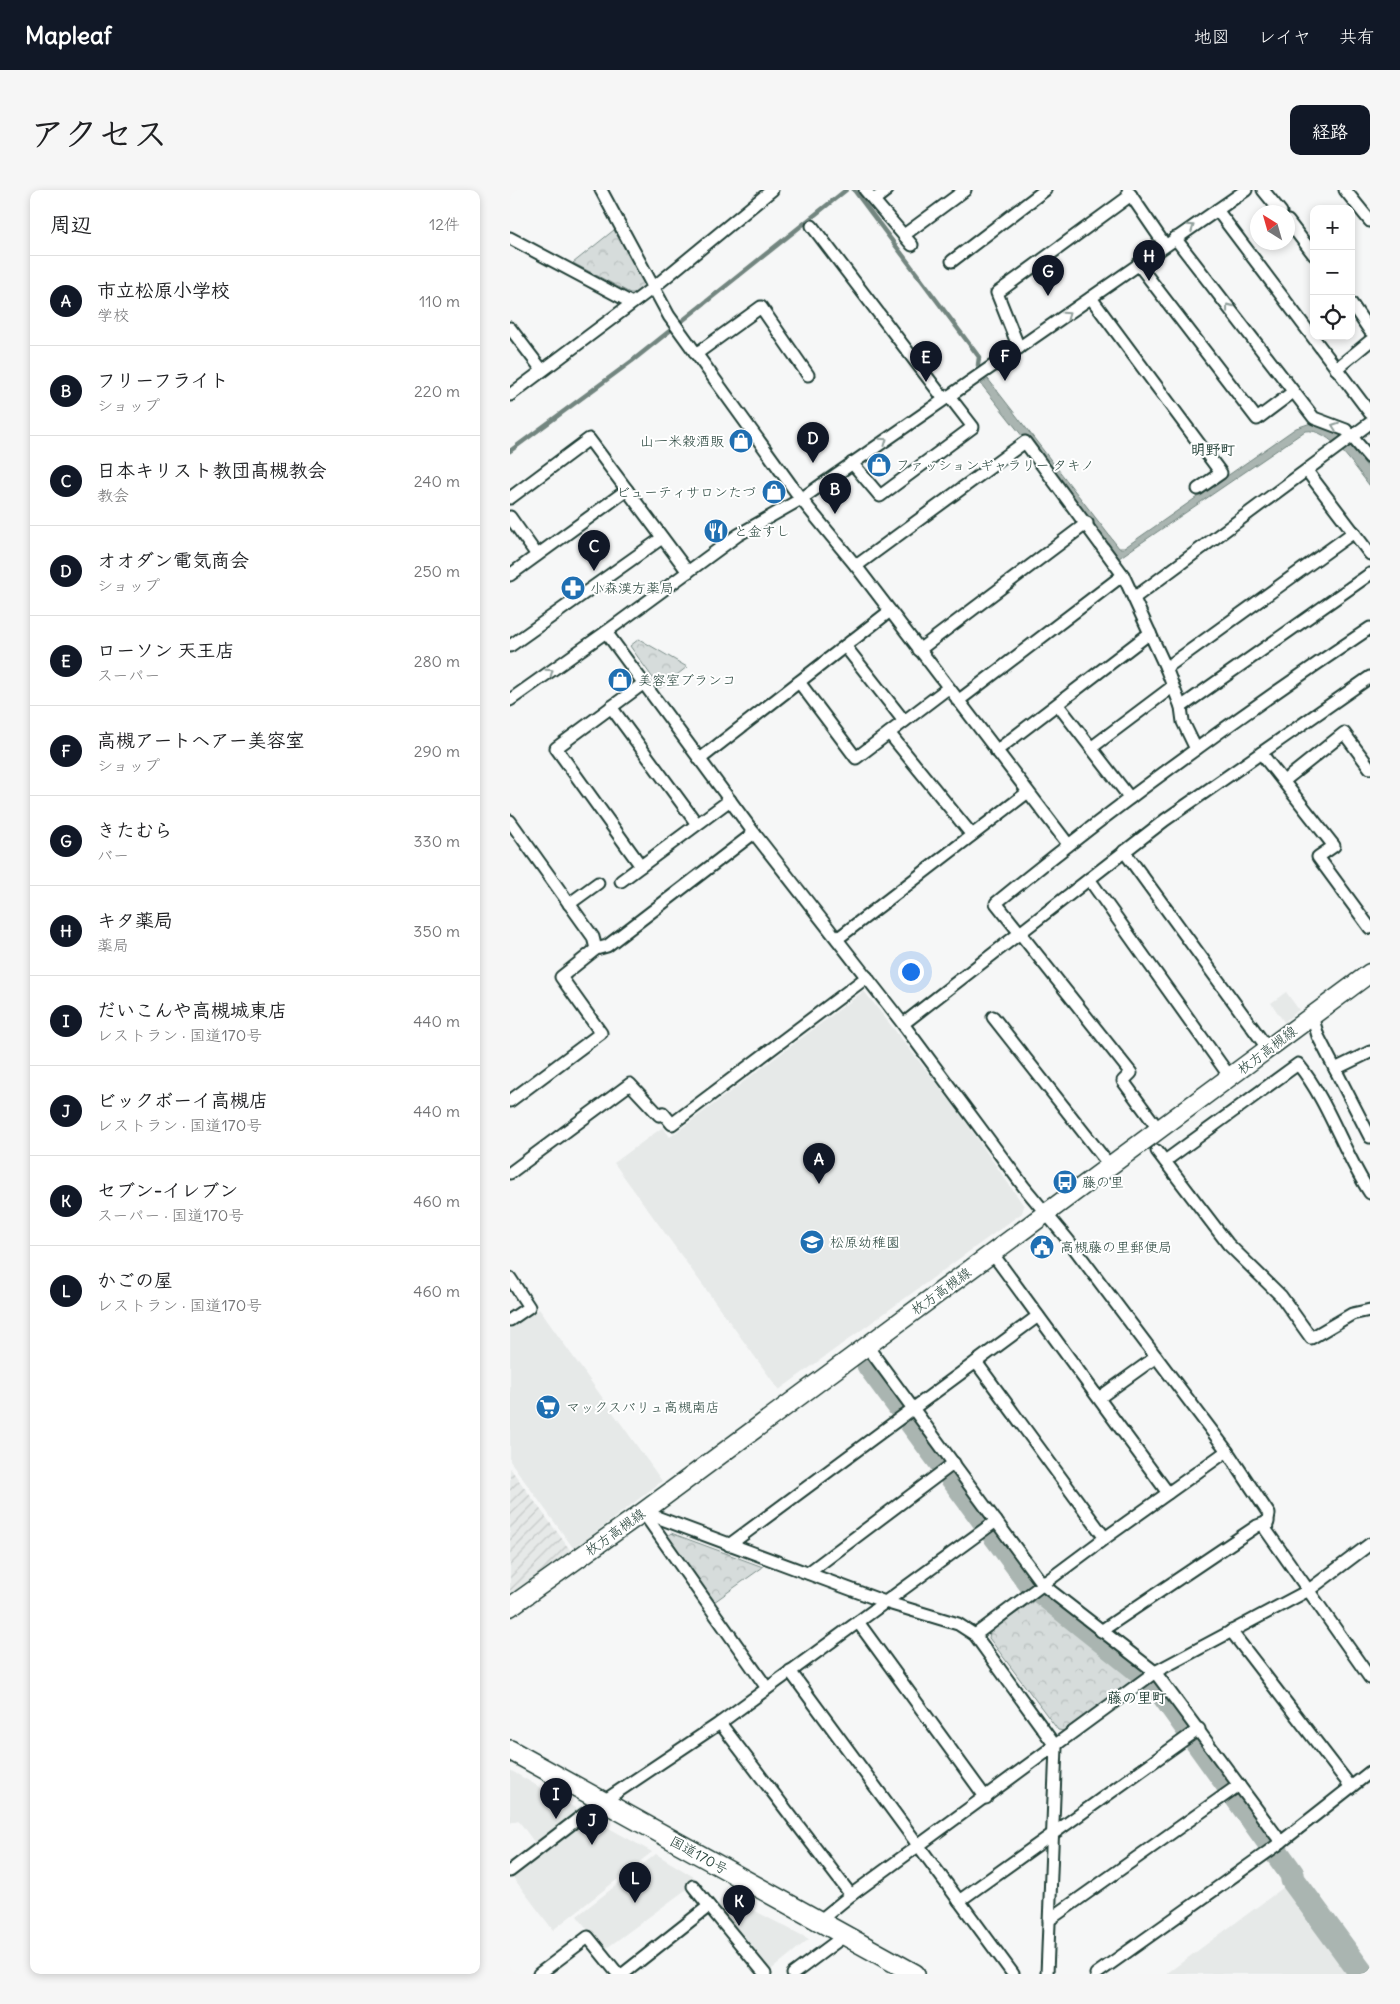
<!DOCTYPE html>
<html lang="ja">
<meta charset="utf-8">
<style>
:root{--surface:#fff;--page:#f6f6f6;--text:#202124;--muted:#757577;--line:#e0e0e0;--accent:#111827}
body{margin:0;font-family:Delius,"Klee One",sans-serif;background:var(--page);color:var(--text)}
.controls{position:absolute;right:15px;top:15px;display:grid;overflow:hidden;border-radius:10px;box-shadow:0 2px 8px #0003}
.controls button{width:45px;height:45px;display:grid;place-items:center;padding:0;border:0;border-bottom:1px solid var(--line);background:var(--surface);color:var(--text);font:25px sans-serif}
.compass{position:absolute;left:740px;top:15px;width:45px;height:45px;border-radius:50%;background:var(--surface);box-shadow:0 2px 8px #0003;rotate:323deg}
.you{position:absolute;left:400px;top:781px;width:18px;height:18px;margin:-12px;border:4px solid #fff;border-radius:50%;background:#1a73e8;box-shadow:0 0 0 8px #1a73e833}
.badge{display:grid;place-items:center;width:32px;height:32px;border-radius:50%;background:var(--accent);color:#fff;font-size:16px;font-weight:700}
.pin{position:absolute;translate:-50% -41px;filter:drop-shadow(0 1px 2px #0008)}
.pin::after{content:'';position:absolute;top:26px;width:18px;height:15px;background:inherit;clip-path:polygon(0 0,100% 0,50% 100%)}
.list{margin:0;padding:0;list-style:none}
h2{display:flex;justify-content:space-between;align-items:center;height:65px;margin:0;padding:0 20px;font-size:21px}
h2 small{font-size:16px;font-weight:400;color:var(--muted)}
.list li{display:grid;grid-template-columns:32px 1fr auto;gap:15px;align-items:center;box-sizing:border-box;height:90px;padding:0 20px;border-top:1px solid var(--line)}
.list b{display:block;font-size:19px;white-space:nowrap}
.list p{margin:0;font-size:16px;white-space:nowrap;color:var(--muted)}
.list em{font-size:16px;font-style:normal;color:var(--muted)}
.icon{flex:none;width:28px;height:28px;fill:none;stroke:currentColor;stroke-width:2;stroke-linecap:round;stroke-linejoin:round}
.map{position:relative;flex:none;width:860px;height:1784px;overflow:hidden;border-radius:10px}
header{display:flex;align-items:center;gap:30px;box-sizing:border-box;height:70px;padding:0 25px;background:var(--accent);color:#fff}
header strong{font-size:24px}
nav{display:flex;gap:28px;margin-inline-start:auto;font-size:18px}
.intro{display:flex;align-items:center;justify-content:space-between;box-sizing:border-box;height:120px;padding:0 30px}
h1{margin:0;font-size:35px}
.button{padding:12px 22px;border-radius:10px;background:var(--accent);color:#fff;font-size:18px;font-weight:700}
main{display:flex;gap:30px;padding:0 30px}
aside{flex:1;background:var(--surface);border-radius:10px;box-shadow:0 2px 8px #0003}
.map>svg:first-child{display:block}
.built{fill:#e6e9e8}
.industrial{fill:url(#industrial-furrows)}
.park{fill:url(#park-crowns);stroke:#7a8c88}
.water{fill:#aab5b1;stroke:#72857f}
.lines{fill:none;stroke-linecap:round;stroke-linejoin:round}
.stream{stroke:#72857f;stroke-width:4.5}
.river{stroke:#aab5b1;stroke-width:25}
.minor-casing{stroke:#1f3d34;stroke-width:15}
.primary-casing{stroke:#1f3d34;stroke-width:21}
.trunk-casing{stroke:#1f3d34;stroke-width:22}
.minor{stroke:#fff;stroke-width:11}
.primary{stroke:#fff;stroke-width:18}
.trunk{stroke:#fff;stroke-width:19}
.oneway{stroke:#8f9e9a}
.labels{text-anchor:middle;stroke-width:4;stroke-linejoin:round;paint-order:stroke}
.poi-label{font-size:14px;fill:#1f3d34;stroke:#fff;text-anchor:start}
.street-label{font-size:14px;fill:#1f3d34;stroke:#fff}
.neighbourhood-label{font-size:15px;font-weight:bold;fill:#1f3d34;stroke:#fff}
</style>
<header>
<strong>Mapleaf</strong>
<nav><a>地図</a><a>レイヤ</a><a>共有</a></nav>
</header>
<div class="intro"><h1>アクセス</h1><a class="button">経路</a></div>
<main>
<aside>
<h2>周辺<small>12件</small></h2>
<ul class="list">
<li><span class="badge">A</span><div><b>市立松原小学校</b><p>学校</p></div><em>110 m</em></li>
<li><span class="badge">B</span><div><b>フリーフライト</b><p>ショップ</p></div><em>220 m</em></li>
<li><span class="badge">C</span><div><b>日本キリスト教団髙槻教会</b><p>教会</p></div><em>240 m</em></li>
<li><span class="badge">D</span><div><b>オオダン電気商会</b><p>ショップ</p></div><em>250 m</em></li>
<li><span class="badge">E</span><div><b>ローソン 天王店</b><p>スーパー</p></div><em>280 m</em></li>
<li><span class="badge">F</span><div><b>高槻アートヘアー美容室</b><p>ショップ</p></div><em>290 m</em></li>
<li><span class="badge">G</span><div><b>きたむら</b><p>バー</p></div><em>330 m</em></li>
<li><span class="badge">H</span><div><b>キタ薬局</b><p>薬局</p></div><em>350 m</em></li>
<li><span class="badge">I</span><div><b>だいこんや高槻城東店</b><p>レストラン · 国道170号</p></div><em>440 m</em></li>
<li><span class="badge">J</span><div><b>ビックボーイ高槻店</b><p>レストラン · 国道170号</p></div><em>440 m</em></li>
<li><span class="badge">K</span><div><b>セブン-イレブン</b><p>スーパー · 国道170号</p></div><em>460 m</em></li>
<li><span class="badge">L</span><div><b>かごの屋</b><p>レストラン · 国道170号</p></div><em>460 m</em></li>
</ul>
</aside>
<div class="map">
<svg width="860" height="1784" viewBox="0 0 860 1784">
<defs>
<pattern id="industrial-furrows" width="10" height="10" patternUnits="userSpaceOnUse" patternTransform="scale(1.25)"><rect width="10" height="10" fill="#e6e9e8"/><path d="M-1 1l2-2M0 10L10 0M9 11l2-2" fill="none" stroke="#c5c9c8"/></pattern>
<pattern id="park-crowns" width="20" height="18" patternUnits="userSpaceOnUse" patternTransform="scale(1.25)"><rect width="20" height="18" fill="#d6dcdb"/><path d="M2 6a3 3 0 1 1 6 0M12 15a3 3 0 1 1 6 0" fill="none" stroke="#b7bebd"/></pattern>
</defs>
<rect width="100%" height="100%" fill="#f6f7f7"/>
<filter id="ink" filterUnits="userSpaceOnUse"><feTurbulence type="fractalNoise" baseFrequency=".02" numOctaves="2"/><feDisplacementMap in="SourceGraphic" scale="10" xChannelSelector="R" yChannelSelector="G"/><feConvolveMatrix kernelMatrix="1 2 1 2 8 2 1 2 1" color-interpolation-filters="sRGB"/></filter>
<g filter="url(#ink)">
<g class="built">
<polygon points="354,801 446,918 514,1016 512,1023 269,1200 104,973 153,937 160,947"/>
<polygon points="776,802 789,820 774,832 761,813"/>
<polygon points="29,1119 152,1291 64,1359 0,1271 0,1139"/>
<polygon points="0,1580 72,1622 27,1656 8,1630 0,1633"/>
<polygon points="79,1627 142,1662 43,1740 2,1686"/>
<polygon points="146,1664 189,1690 94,1760 67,1726"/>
<polygon points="781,1692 847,1784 656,1784"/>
<polygon points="214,1705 299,1749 256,1784 205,1718"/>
</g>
<polygon class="industrial" points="0,1278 61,1361 0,1407"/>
<g class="park">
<polygon points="104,40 134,92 133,98 126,103 120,103 63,73"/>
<polygon points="129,449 177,477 150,498 120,456"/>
<polygon points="161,1343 253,1377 204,1412 156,1347"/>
<polygon points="526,1409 630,1486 554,1541 548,1540 479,1448 480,1442"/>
</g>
<path class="water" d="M478,189L609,358H614L786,238L801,233L818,238L833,247L860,280V296C846,279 820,237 795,241L609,368L471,194Z"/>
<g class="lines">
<g class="stream">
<polyline points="344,0 469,167 468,175"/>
<polyline points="0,261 122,171 336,0"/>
</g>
<polyline class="river" points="359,1175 521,1394 645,1493 782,1684 783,1690 852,1784"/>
<defs>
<g id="minor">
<polyline points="91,0 159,126 291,309 346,376 558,654"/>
<polyline points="355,0 402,55"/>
<polyline points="753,0 771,22"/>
<polyline points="835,0 860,31"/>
<polyline points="618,1 655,55"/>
<polyline points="364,10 377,0"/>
<polyline points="707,20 860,223"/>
<polyline points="778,31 804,65"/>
<polyline points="302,36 434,209"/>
<polyline points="394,45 455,0"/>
<polyline points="0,48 122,113"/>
<polyline points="665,48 804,228 836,240 860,268"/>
<polyline points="442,71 535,0"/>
<polyline points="628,74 747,229 783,202"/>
<polyline points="581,108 711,283 688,299"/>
<polyline points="841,113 860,141"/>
<polyline points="0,138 32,180"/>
<polyline points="509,158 487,103 621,5"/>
<polyline points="186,164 251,117 298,185"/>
<polyline points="826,179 860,151"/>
<polyline points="0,205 144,97 262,0"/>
<polyline points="342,273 370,306 463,237 439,206"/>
<polyline points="797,281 860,364"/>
<polyline points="0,308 79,249 178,382"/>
<polyline points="0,327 27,365"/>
<polyline points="346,376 515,252 613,385 656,478 671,517 673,532 686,559"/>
<polyline points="0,385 117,300"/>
<polyline points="624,408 860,233"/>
<polyline points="96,442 244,643 393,834 514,997 558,1050 717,1261 759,1324 756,1340 860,1488"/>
<polyline points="0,456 152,348"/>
<polyline points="335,456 394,531"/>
<polyline points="409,460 577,333"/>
<polyline points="656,478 844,342"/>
<polyline points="289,492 346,568 438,498"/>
<polyline points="0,510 96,442 228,345 291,309 736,0"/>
<polyline points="448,511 613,385"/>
<polyline points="548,515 620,608"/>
<polyline points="101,517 187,634"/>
<polyline points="671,517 860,384"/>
<polyline points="379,543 462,645"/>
<polyline points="581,558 662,497"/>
<polyline points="486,561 640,443"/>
<polyline points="751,563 824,656 808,667 860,738"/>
<polyline points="190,569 380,421"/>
<polyline points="774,591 834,543 860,578"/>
<polyline points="0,631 83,747 86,759"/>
<polyline points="614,661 758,859"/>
<polyline points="131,676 46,558 134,493"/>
<polyline points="579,689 720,887"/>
<polyline points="111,691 220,610"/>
<polyline points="59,714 88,693"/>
<polyline points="327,749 518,602"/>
<polyline points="802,826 808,846 860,947"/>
<polyline points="483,827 600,976"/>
<polyline points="393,834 655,630 860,487"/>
<polyline points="825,879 860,862"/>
<polyline points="0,911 91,843 51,787 86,759 97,756 244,643"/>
<path d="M649,940L613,891L621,883L486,713C606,615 731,524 860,438"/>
<polyline points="647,961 718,1054 771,1106 801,1148 842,1124 860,1120"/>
<path d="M655,971L788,874C819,912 833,962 860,1003"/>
<polyline points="0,983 120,894 149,925 153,923 162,934 357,787"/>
<polyline points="482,1063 658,1303"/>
<polyline points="0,1088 19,1117 0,1130"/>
<polyline points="357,1156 533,1395 645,1482 771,1652"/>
<polyline points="466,1172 595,1348"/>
<polyline points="589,1208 646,1167"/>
<polyline points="133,1322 375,1412 448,1434 465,1445 546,1557 537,1784"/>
<polyline points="133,1322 257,1498"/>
<polyline points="219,1355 528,1126"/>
<polyline points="298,1383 444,1273"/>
<polyline points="348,1432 476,1608"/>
<polyline points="591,1441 747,1336 758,1332"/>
<polyline points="721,1441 841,1597"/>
<polyline points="465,1445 595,1348 717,1261"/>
<polyline points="280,1481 503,1784"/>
<polyline points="0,1681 73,1625 210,1533"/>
<polyline points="183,1696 199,1716"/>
<polyline points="341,1705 210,1533 486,1331"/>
<polyline points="449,1711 689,1539"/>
<polyline points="539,1730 729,1595"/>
<polyline points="308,1732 341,1705 645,1482 799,1400 860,1354"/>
<polyline points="29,1784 78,1747 108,1784"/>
<polyline points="113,1784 199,1716 255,1784"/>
<polyline points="283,1784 334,1746"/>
<polyline points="586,1784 766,1656 860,1582"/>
</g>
<polyline id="primary" points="0,1417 133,1322 860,783"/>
<polyline id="trunk" points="0,1560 405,1784"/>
</defs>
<use href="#minor" class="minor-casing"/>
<use href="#primary" class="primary-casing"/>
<use href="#trunk" class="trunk-casing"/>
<use href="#minor" class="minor"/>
<use href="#primary" class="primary"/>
<use href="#trunk" class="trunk"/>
</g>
<defs><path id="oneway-chevron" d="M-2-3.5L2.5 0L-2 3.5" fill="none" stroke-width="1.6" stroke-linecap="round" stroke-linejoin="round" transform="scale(1.25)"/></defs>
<g class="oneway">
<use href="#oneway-chevron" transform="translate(681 37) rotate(-34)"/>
<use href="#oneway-chevron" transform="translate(719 117) rotate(-128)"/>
<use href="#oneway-chevron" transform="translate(557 125) rotate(-35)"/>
<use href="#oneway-chevron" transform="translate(825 236) rotate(-160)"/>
<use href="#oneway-chevron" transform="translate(374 251) rotate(-35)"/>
<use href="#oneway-chevron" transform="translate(40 482) rotate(-35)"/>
</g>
</g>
<defs>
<symbol id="shop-disc" viewBox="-11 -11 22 22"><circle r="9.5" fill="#1f6fb2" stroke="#fff"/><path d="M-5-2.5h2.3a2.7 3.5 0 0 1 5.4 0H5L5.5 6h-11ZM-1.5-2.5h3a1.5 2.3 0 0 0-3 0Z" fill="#fff"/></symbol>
<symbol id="restaurant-disc" viewBox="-11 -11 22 22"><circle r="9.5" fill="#1f6fb2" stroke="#fff"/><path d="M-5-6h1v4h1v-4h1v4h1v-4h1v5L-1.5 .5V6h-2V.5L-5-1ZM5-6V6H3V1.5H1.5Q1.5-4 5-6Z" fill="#fff"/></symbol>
<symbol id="pharmacy-disc" viewBox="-11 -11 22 22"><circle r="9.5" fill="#1f6fb2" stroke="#fff"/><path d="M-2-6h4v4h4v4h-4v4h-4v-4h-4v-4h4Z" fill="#fff"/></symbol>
<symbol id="bus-disc" viewBox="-11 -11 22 22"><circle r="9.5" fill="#1f6fb2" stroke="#fff"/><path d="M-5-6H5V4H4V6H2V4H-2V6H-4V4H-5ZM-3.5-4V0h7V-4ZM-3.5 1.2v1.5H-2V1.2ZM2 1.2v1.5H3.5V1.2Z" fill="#fff"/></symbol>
<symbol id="school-disc" viewBox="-11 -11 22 22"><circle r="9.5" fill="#1f6fb2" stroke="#fff"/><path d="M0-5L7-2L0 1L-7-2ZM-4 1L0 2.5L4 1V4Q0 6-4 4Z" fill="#fff"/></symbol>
<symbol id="civic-disc" viewBox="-11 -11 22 22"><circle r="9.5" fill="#1f6fb2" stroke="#fff"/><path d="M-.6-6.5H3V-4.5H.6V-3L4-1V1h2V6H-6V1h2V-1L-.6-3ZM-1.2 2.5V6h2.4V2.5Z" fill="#fff"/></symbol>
<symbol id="supermarket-disc" viewBox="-11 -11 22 22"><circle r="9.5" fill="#1f6fb2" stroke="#fff"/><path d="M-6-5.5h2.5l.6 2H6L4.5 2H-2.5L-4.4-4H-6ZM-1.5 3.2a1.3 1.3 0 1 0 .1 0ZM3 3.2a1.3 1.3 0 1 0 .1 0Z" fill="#fff"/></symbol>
</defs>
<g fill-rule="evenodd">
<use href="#shop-disc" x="217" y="237" width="28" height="28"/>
<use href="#shop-disc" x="355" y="261" width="28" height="28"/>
<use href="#shop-disc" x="250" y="288" width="28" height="28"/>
<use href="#restaurant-disc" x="192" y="327" width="28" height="28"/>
<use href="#pharmacy-disc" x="49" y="384" width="28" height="28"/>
<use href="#shop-disc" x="96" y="476" width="28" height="28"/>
<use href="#bus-disc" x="541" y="978" width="28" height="28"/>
<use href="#school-disc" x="288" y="1038" width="28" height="28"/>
<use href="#civic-disc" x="518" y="1043" width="28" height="28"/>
<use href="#supermarket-disc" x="24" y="1203" width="28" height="28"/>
</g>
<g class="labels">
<g class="poi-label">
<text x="214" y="256" text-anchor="end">山一米穀酒販</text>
<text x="386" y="280">ファッションギャラリー タキノ</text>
<text x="246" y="307" text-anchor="end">ビューティサロンたづ</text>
<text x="224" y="346">と金すし</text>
<text x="80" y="403">小森漢方薬局</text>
<text x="128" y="495">美容室ブランコ</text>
<text x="572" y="997">藤の里</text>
<text x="320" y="1057">松原幼稚園</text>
<text x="550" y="1062">高槻藤の里郵便局</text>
<text x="56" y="1222">マックスバリュ高槻南店</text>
</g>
<g class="street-label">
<text transform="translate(757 860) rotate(-37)" y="5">枚方高槻線</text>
<text transform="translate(431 1101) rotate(-36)" y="5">枚方高槻線</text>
<text transform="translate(105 1342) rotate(-36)" y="5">枚方高槻線</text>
<text transform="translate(189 1665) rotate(29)" y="5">国道170号</text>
</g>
<g class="neighbourhood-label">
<text x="703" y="265">明野町</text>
<text x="627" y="1513">藤の里町</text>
</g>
</g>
</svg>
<div class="controls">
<button>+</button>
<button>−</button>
<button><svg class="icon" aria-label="locate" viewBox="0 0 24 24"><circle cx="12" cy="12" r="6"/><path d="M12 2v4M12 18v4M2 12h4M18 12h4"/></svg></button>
</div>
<svg class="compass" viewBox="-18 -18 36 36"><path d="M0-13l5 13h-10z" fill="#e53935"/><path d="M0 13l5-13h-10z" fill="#757577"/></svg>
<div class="you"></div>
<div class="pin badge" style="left:309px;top:994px">A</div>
<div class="pin badge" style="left:325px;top:324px">B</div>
<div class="pin badge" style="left:84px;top:381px">C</div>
<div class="pin badge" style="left:303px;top:273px">D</div>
<div class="pin badge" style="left:416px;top:192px">E</div>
<div class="pin badge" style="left:495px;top:191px">F</div>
<div class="pin badge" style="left:538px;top:106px">G</div>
<div class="pin badge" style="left:639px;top:91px">H</div>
<div class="pin badge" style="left:46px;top:1629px">I</div>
<div class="pin badge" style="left:82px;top:1655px">J</div>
<div class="pin badge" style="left:229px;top:1736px">K</div>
<div class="pin badge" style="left:125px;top:1713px">L</div>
</div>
</main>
